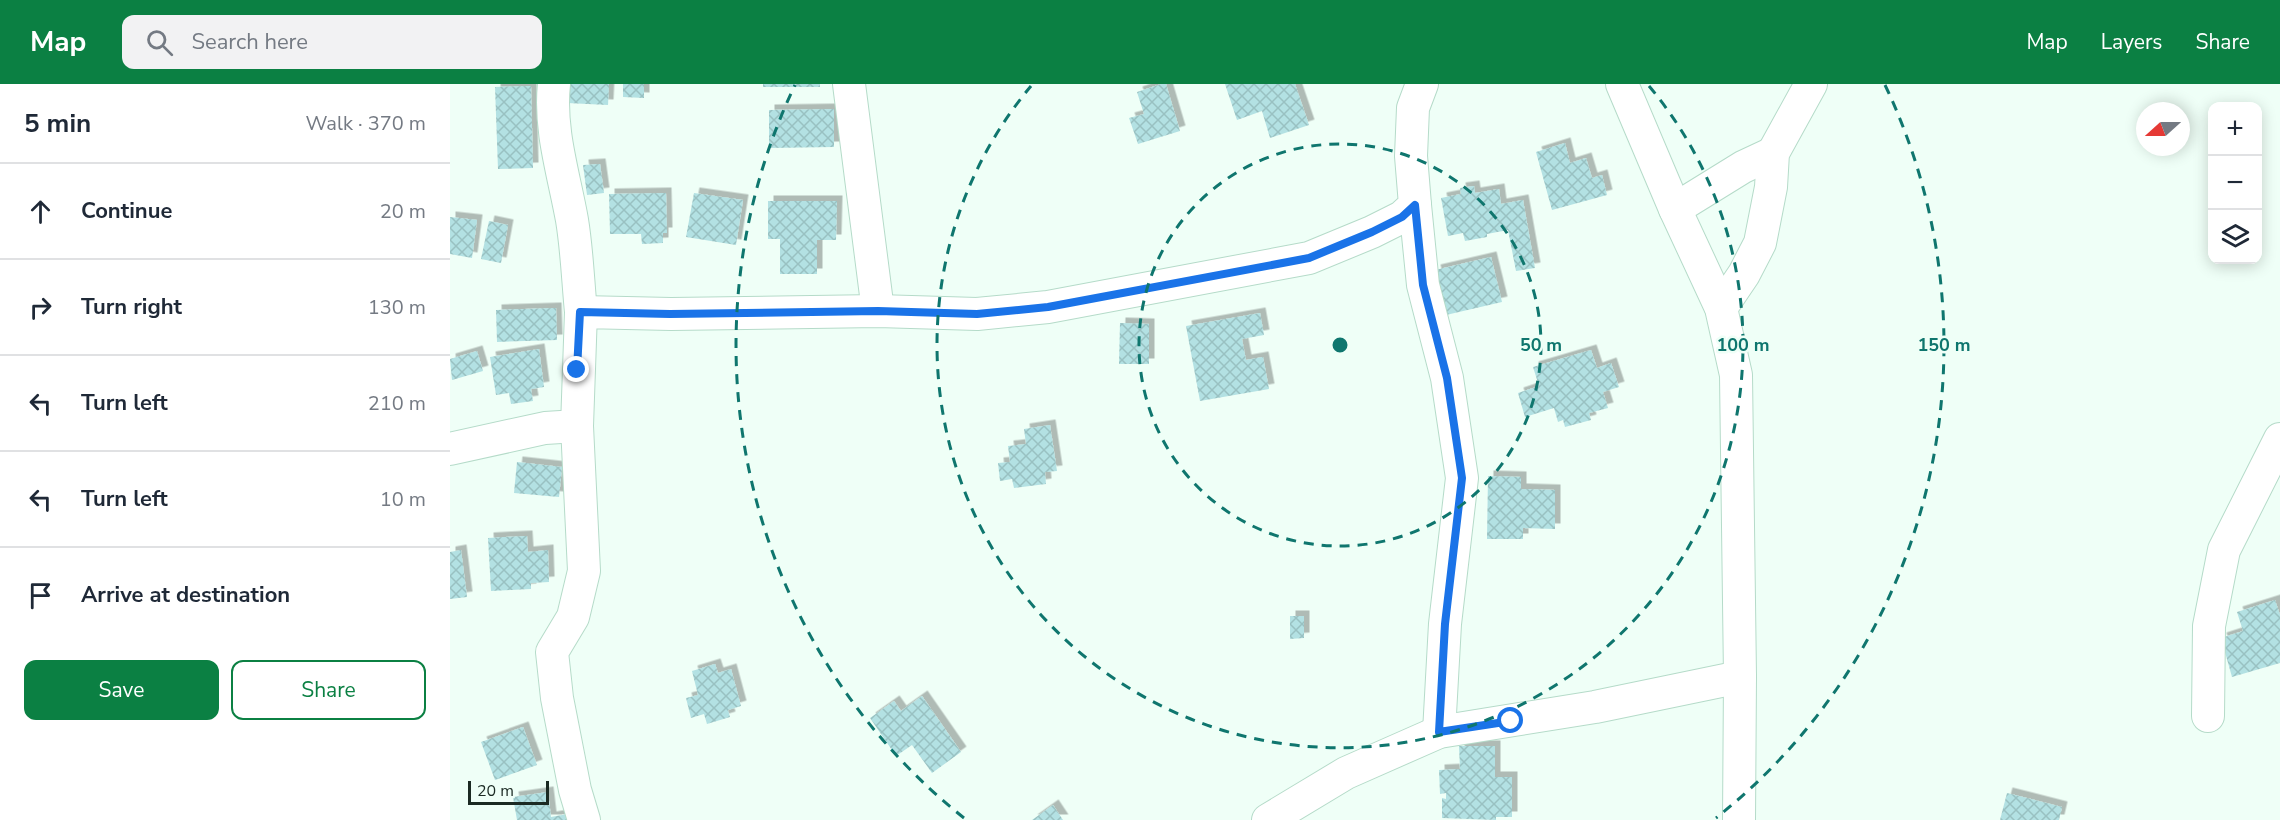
<!DOCTYPE html>
<meta charset="utf-8">
<style>
:root{--surface:#fff;--page:#f2f2f3;--text:#1f2937;--muted:#747a83;--line:#e0e1e3;--accent:#0b8043}
body{margin:0;font-family:"Nunito Sans",sans-serif;background:var(--page);color:var(--text)}
.controls{position:absolute;right:18px;top:18px;display:grid;overflow:hidden;border-radius:12px;box-shadow:0 3px 15px #0003}
.controls button{width:54px;height:54px;display:grid;place-items:center;padding:0;border:0;border-bottom:2px solid var(--line);background:var(--surface);color:var(--text);font:30px sans-serif}
.compass{position:absolute;left:1686px;top:18px;width:54px;height:54px;border-radius:50%;background:var(--surface);box-shadow:0 3px 15px #0003;rotate:249deg}
.scale{position:absolute;left:18px;bottom:15px;width:81px;box-sizing:border-box;padding-left:6px;border:3px solid #1b2a23;border-top:0;font-size:16px;line-height:21px;white-space:nowrap;color:#1b2a23;-webkit-text-stroke:4px #effff7;paint-order:stroke}
.stop{position:absolute;width:18px;height:18px;margin:-14px;border:4px solid #1a73e8;border-radius:50%;background:#fff}
.stop.end{background:#1a73e8;border-color:#fff;box-shadow:0 2px 6px #0008}
.list{margin:0;padding:0;list-style:none}
h2{display:flex;justify-content:space-between;align-items:center;height:78px;margin:0;padding:0 24px;font-size:26px}
h2 small{font-size:20px;font-weight:400;color:var(--muted)}
.list li{display:grid;grid-template-columns:39px 1fr auto;gap:18px;align-items:center;box-sizing:border-box;height:96px;padding:0 24px;border-top:2px solid var(--line)}
.list b{display:block;font-size:22px;white-space:nowrap}
.list em{font-size:20px;font-style:normal;color:var(--muted)}
.actions{display:flex;gap:12px;padding:18px 24px}
.actions a{flex:1;padding:14px 0;border:2px solid var(--accent);border-radius:12px;text-align:center;font-size:21px;color:var(--accent)}
.actions .main{background:var(--accent);color:#fff}
.icon{flex:none;width:33px;height:33px;fill:none;stroke:currentColor;stroke-width:2;stroke-linecap:round;stroke-linejoin:round}
.map{position:relative;flex:none;width:1830px;height:736px;overflow:hidden}
header{display:flex;align-items:center;gap:36px;box-sizing:border-box;height:84px;padding:0 30px;background:var(--accent);color:#fff}
header strong{font-size:28px}
nav{display:flex;gap:33px;margin-inline-start:auto;font-size:21px}
.search{width:420px;height:54px;background:var(--page);display:flex;align-items:center;gap:15px;box-sizing:border-box;padding:0 21px;border-radius:12px;color:var(--muted);font-size:22px}
main{display:flex}
aside{flex:1;background:var(--surface)}
.map>svg:first-child{display:block}
.building{fill:url(#building-cross-hatch);filter:url(#shadow)}
.lines{fill:none;stroke-linecap:round;stroke-linejoin:round}
.minor-casing{stroke:#b5dbc9;stroke-width:34}
.minor{stroke:#fff;stroke-width:32}
.route{stroke:#1a73e8;stroke-width:8}
.ring{fill:none;stroke:#0f766e;stroke-width:3;stroke-dasharray:10 8}
.centre{fill:#0f766e;stroke:#effff7;stroke-width:3}
.ring-label{font-size:18px;text-anchor:middle;font-weight:bold;fill:#0f766e;stroke:#effff7;stroke-width:5;stroke-linejoin:round;paint-order:stroke}
</style>
<header>
<strong>Map</strong>
<div class="search"><svg class="icon" aria-label="search" viewBox="0 0 24 24"><circle cx="10" cy="10" r="6"/><path d="M15 15l6 6"/></svg>Search here</div>
<nav><a>Map</a><a>Layers</a><a>Share</a></nav>
</header>
<main>
<aside>
<h2>5 min<small>Walk · 370 m</small></h2>
<ul class="list">
<li><svg class="icon" aria-label="ahead" viewBox="0 0 24 24"><path d="M12 20V5M6 11l6-6 6 6"/></svg><div><b>Continue</b></div><em>20 m</em></li>
<li><svg class="icon" aria-label="right" viewBox="0 0 24 24"><path d="M7 20v-9h11M14 6l5 5-5 5"/></svg><div><b>Turn right</b></div><em>130 m</em></li>
<li><svg class="icon" aria-label="left" viewBox="0 0 24 24"><path d="M17 20v-9H6M10 6l-5 5 5 5"/></svg><div><b>Turn left</b></div><em>210 m</em></li>
<li><svg class="icon" aria-label="left" viewBox="0 0 24 24"><path d="M17 20v-9H6M10 6l-5 5 5 5"/></svg><div><b>Turn left</b></div><em>10 m</em></li>
<li><svg class="icon" aria-label="arrive" viewBox="0 0 24 24"><path d="M6 21V4h12l-3 4 3 4H6"/></svg><div><b>Arrive at destination</b></div></li>
</ul>
<div class="actions"><a class="main">Save</a><a>Share</a></div>
</aside>
<div class="map">
<svg width="1830" height="736" viewBox="0 0 1830 736">
<defs>
<pattern id="building-cross-hatch" width="8" height="8" patternUnits="userSpaceOnUse" patternTransform="scale(1.5)"><rect width="8" height="8" fill="#b3e1e3"/><path d="M0 0l8 8M0 8l8-8" fill="none" stroke="#99c1c2"/></pattern>
<filter id="shadow"><feDropShadow dx="5.5" dy="-5.5" stdDeviation="0" flood-color="#0004"/></filter>
</defs>
<rect width="100%" height="100%" fill="#effff7"/>
<g class="building">
<polygon points="118,0 159,0 158,21 117,19"/>
<polygon points="173,0 194,0 194,14 173,13"/>
<rect x="313" y="0" width="57" height="3"/>
<polygon points="711,0 716,0 730,47 688,60 679,34 694,30 687,8"/>
<polygon points="775,0 845,0 859,41 820,54 812,27 787,36"/>
<polygon points="81,2 83,84 48,85 45,3"/>
<polygon points="384,25 384,63 319,64 319,26"/>
<polygon points="1115,59 1120,79 1136,74 1142,94 1152,91 1157,111 1102,126 1086,68"/>
<polygon points="150,80 154,109 137,111 133,81"/>
<polygon points="1024,102 1025,109 1049,105 1051,120 1073,116 1085,184 1066,187 1058,146 1037,150 1037,153 1015,157 1013,149 998,152 991,114 1011,110 1010,104"/>
<polygon points="216,109 217,149 213,149 213,159 192,160 191,150 160,150 159,110"/>
<polygon points="244,109 293,116 286,161 236,153"/>
<polygon points="318,117 387,117 386,156 367,156 367,190 330,190 330,155 318,155"/>
<polygon points="0,133 27,136 22,174 0,170"/>
<polygon points="39,137 58,141 51,179 31,175"/>
<polygon points="1041,173 1052,218 996,231 985,186"/>
<polygon points="106,224 107,256 47,258 46,226"/>
<polygon points="810,229 814,251 792,255 796,276 813,273 819,305 750,317 736,242"/>
<polygon points="670,239 699,240 699,280 669,280"/>
<polygon points="89,265 94,303 81,305 83,317 61,320 59,309 46,311 40,273"/>
<polygon points="1141,266 1147,284 1161,279 1169,303 1153,308 1158,324 1139,329 1141,336 1115,343 1113,336 1108,338 1104,324 1075,333 1068,309 1089,302 1083,283"/>
<polygon points="27,267 33,287 2,296 0,275"/>
<polygon points="600,341 607,387 595,388 596,400 564,404 562,395 550,397 548,379 560,378 558,362 576,360 574,345"/>
<polygon points="67,378 112,383 109,413 64,409"/>
<polygon points="1038,392 1071,393 1071,405 1105,406 1105,445 1073,444 1073,455 1037,455"/>
<polygon points="77,452 78,468 98,466 99,498 81,499 81,505 41,507 38,454"/>
<polygon points="11,466 17,513 0,515 0,468"/>
<polygon points="1825,516 1830,531 1830,579 1782,593 1771,554 1793,547 1787,528"/>
<polygon points="840,532 854,532 854,554 840,555"/>
<polygon points="265,580 268,589 281,585 291,622 278,626 280,633 257,640 254,630 241,634 236,614 248,611 242,587"/>
<polygon points="472,612 511,668 482,689 462,661 446,672 420,634 444,617 451,627"/>
<polygon points="73,643 87,681 45,696 31,658"/>
<polygon points="1009,662 1045,662 1045,693 1062,693 1062,733 1046,733 1046,736 992,734 992,714 996,715 996,709 990,710 989,686 1010,685"/>
<polygon points="98,708 101,733 123,729 124,736 67,736 63,713"/>
<polygon points="1557,709 1612,723 1609,736 1550,736"/>
<polygon points="603,721 613,736 582,736"/>
</g>
<g class="lines">
<defs>
<g id="minor">
<path d="M104,0C99,46 114,91 122,136C127,166 128,198 131,228"/>
<polyline points="399,0 428,227"/>
<polyline points="1172,0 1225,125 1271,224 1286,291 1290,593 1289,736"/>
<polyline points="965,121 973,201 997,294 1012,394 995,540 989,648"/>
<polyline points="1225,125 1293,83 1323,69"/>
<polyline points="1271,224 1294,190 1310,159 1321,103 1323,69 1361,0"/>
<polyline points="127,342 134,487 123,533 102,568 107,614 125,706 134,736"/>
<polyline points="0,365 95,344 127,342 131,228 221,230 428,227 527,230 598,223 859,174 922,148 952,133 965,121 961,72 963,24 972,0"/>
<polyline points="1758,632 1759,542 1774,466 1830,355"/>
<polyline points="818,736 896,689 989,648 1145,623 1290,593"/>
</g>
</defs>
<use href="#minor" class="minor-casing"/>
<use href="#minor" class="minor"/>
</g>
<g class="lines">
<polyline class="route" points="127,286 130,228 220,230 428,227 527,230 598,223 859,174 922,148 952,133 965,121 973,201 997,294 1012,394 995,540 989,648 1061,637"/>
</g>
<g class="ring">
<circle cx="890" cy="261" r="201"/>
<path d="M1199 2A403 403 0 1 1 581 2"/>
<path d="M514 734A604 604 0 0 1 345 1M1435 1A604 604 0 0 1 1266 734"/>
</g>
<circle cx="890" cy="261" r="9" class="centre"/>
<g class="ring-label">
<text x="1091" y="267">50 m</text>
<text x="1293" y="267">100 m</text>
<text x="1494" y="267">150 m</text>
</g>
</svg>
<div class="controls">
<button>+</button>
<button>−</button>
<button><svg class="icon" aria-label="layers" viewBox="0 0 24 24"><path d="M12 4l9 5-9 5-9-5zM3 14l9 5 9-5"/></svg></button>
</div>
<svg class="compass" viewBox="-18 -18 36 36"><path d="M0-13l5 13h-10z" fill="#e53935"/><path d="M0 13l5-13h-10z" fill="#747a83"/></svg>
<div class="scale">20 m</div>
<div class="stop" style="left:1061px;top:637px"></div>
<div class="stop end" style="left:127px;top:286px"></div>
</div>
</main>
